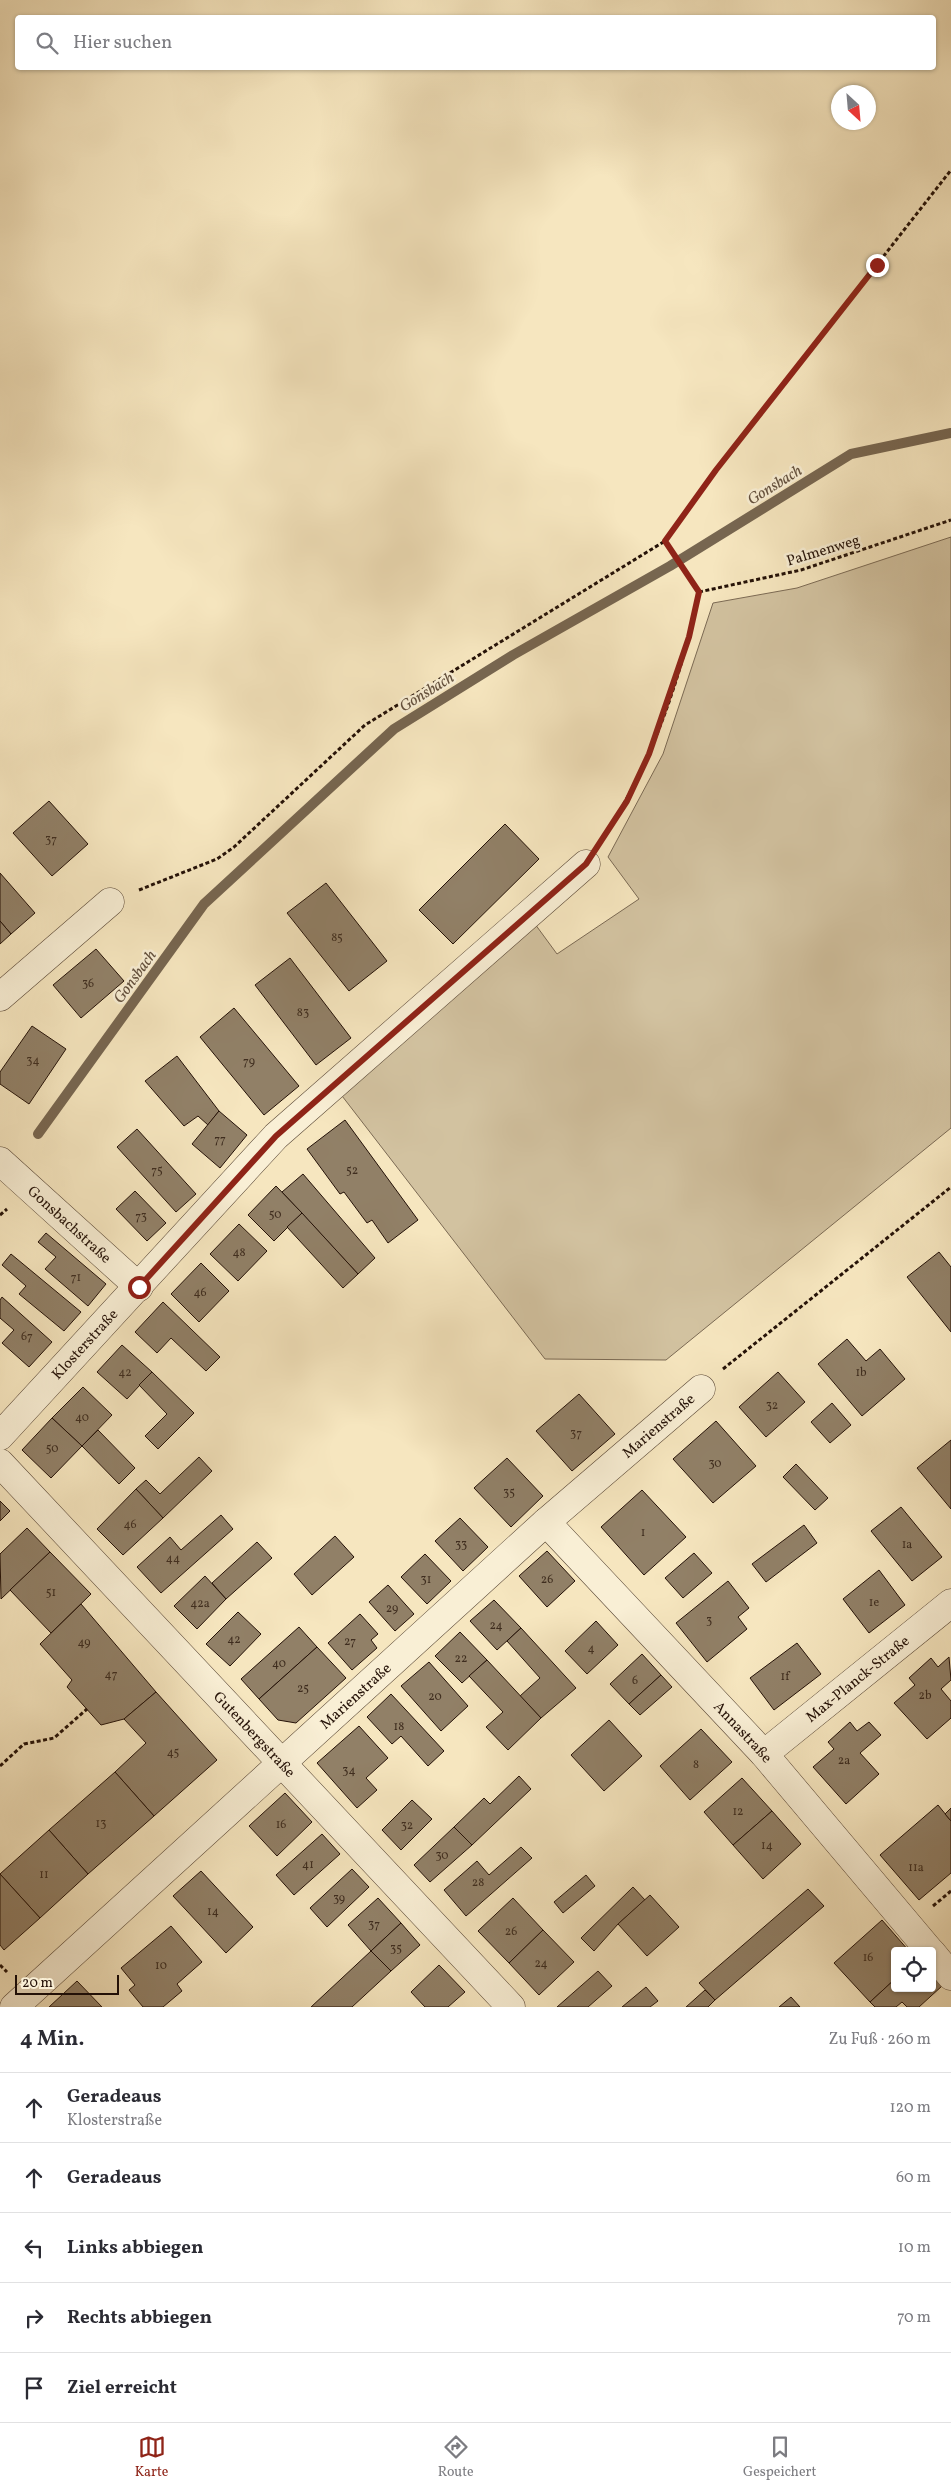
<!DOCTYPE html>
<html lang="de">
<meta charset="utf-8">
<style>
:root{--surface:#fff;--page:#f7f7f7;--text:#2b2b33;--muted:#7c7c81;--line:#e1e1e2;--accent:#8f2418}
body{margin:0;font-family:Vollkorn,serif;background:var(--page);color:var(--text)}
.controls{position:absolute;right:15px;bottom:15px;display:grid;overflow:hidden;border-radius:5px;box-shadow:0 1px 4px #0004}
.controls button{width:45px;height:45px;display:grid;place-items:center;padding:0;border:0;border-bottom:1px solid var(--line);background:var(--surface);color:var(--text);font:25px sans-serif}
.compass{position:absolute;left:831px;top:85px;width:45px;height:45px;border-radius:50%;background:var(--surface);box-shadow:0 1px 4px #0004;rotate:154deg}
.scale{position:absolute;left:15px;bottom:12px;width:104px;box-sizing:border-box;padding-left:5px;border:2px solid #241107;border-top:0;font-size:14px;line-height:18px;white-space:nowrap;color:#241107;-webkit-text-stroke:4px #f9efd5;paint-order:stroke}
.stop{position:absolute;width:15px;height:15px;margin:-11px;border:4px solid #8f2418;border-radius:50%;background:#fff}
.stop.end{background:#8f2418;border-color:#fff;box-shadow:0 1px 5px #0008}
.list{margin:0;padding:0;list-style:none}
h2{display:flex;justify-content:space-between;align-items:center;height:65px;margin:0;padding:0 20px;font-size:21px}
h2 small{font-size:16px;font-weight:400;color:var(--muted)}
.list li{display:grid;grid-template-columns:32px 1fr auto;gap:15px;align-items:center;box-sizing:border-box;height:70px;padding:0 20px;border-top:1px solid var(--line)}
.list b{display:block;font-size:19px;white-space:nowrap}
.list p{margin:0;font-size:16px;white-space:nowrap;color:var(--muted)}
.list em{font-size:16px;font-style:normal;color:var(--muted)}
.icon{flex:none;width:28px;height:28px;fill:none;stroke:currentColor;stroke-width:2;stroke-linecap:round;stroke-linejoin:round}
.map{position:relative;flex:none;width:951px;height:2007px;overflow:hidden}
.search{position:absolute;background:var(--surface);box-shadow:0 1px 4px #0004;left:15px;right:15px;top:15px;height:55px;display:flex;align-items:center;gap:12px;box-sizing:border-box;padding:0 18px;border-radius:5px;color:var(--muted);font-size:19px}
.sheet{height:415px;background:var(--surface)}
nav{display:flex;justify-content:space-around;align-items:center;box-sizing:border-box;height:70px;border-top:1px solid var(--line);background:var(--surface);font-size:14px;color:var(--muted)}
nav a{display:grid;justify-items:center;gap:2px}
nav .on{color:var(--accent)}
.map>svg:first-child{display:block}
.green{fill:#d2c2a0;stroke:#7b6a54}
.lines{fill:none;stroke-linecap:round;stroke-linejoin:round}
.stream{stroke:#776650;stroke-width:10}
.building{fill:#918067;stroke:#241107}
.minor-casing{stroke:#584635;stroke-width:29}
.path{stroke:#241107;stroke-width:3;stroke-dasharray:4 2.5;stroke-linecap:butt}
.minor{stroke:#f9efd5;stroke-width:28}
.route{stroke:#8f2418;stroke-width:6}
.labels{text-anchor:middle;stroke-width:5;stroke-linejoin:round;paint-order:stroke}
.number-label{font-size:12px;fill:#3f2d1f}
.street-label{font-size:15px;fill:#241107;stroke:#f9efd5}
.water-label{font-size:16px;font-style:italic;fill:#63503d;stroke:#f9efd5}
</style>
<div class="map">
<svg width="951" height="2007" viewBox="0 0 951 2007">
<rect width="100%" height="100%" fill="#f6e6bf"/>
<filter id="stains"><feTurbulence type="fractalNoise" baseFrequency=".004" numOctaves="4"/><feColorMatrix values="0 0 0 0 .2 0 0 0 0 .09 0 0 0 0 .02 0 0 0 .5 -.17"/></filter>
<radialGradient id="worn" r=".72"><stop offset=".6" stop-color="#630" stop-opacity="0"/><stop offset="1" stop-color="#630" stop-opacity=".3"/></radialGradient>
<polygon class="green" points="951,537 951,1128 666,1360 545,1359 339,1092 535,924 557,954 639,899 608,857 663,754 713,603 797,588"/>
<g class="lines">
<polyline class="stream" points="38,1134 204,904 394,729 513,655 670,566 851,454 951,433"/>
</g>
<g class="building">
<polygon points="49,801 88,844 52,876 13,833"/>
<polygon points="505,824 539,859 453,944 419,910"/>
<polygon points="0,873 35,913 11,934 0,921"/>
<polygon points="326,883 387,961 349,991 287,913"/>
<polygon points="0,921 11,934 0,944"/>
<polygon points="96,949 124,981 81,1018 53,985"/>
<polygon points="290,958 351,1038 316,1065 255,985"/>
<polygon points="234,1008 299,1086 264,1115 200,1037"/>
<polygon points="32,1026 66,1049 29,1104 0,1084 0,1072"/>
<polygon points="177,1056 219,1111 208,1125 198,1116 184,1126 145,1081"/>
<polygon points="219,1111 247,1135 220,1168 192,1144"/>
<polygon points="345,1120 418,1220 388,1243 372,1220 367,1223 344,1192 340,1194 307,1149"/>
<polygon points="137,1129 196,1194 176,1212 117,1147"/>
<polygon points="303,1174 375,1258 358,1274 282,1192"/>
<polygon points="276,1186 302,1213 274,1241 248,1215"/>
<polygon points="135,1191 166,1223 147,1241 116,1209"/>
<polygon points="302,1213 358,1274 343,1288 287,1227"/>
<polygon points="239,1224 267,1251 238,1281 210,1254"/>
<polygon points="46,1233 106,1284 88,1306 45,1269 56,1257 38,1242"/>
<polygon points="939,1252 951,1267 951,1332 907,1277"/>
<polygon points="11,1254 81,1312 64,1331 19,1294 26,1286 2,1265"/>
<polygon points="201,1263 229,1291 199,1322 171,1294"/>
<polygon points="2,1297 52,1342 29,1367 2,1343 14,1330 0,1318 0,1300"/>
<polygon points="163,1302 220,1357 206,1371 171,1338 157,1353 135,1332"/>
<polygon points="847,1339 866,1361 880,1349 905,1379 862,1416 818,1364"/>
<polygon points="122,1345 152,1372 127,1399 97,1372"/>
<polygon points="152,1372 194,1413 158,1449 145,1436 167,1414 139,1385"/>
<polygon points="778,1372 805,1402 766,1437 739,1407"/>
<polygon points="83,1387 112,1415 82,1446 52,1418"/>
<polygon points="579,1394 615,1434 572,1471 536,1431"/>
<polygon points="832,1403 851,1425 830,1443 811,1422"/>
<polygon points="52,1418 82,1446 51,1478 22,1450"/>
<polygon points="716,1421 756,1466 713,1503 673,1459"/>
<polygon points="98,1430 135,1468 119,1484 82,1446"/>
<polygon points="951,1440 951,1509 917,1468"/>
<polygon points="199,1457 212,1471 163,1518 136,1489 146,1480 160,1494"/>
<polygon points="507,1458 543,1496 511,1527 474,1488"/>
<polygon points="796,1464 828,1498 815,1510 783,1477"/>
<polygon points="136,1489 163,1518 123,1555 97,1529"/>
<polygon points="642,1490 686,1537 644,1575 601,1527"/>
<polygon points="0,1501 10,1511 0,1521"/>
<polygon points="901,1507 942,1557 912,1581 871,1531"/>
<polygon points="221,1515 233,1529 161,1593 137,1567 170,1537 181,1550"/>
<polygon points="460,1518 488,1547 463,1571 435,1541"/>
<polygon points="804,1525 817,1543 766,1582 752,1564"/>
<polygon points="27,1528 50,1552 1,1599 0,1554"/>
<polygon points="335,1536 354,1557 312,1595 294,1574"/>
<polygon points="257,1542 272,1558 226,1599 212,1583"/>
<polygon points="547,1551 575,1581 547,1607 519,1576"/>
<polygon points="50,1552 91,1594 51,1633 10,1590"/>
<polygon points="694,1553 712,1573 683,1598 665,1578"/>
<polygon points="425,1554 451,1581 427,1604 401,1577"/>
<polygon points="879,1570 905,1605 869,1633 843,1599"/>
<polygon points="205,1576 226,1599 197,1629 174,1606"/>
<polygon points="728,1581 749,1608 738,1617 747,1629 707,1662 676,1623"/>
<polygon points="388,1585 414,1614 395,1631 369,1602"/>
<polygon points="494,1600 521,1628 497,1650 470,1621"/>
<polygon points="81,1604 156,1692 124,1719 101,1725 67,1687 72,1680 40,1644"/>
<polygon points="238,1612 261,1634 230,1666 206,1644"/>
<polygon points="360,1614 378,1634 371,1640 377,1648 352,1670 328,1643"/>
<polygon points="596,1621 618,1645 587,1674 565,1651"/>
<polygon points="299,1627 317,1647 259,1699 241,1679"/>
<polygon points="521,1628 576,1688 541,1718 520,1696 540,1678 507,1641"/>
<polygon points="460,1632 487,1660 462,1683 435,1656"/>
<polygon points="797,1643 821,1674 774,1710 750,1678"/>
<polygon points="317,1647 346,1678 296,1723 278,1720 259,1699"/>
<polygon points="642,1654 661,1675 629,1704 610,1684"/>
<polygon points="949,1657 951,1680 941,1689 951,1701 951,1718 927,1739 894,1703 915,1685 909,1678 931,1658 938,1667"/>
<polygon points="487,1660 541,1718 508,1750 486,1727 503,1712 469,1676"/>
<polygon points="429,1662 468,1706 441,1731 401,1686"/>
<polygon points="661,1675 672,1687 640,1715 629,1704"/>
<polygon points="156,1692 217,1760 154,1816 115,1772 146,1743 124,1719"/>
<polygon points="391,1694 444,1751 428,1766 401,1736 392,1744 367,1717"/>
<polygon points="609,1720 642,1756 604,1791 571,1755"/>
<polygon points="850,1722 857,1731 869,1722 881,1735 860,1753 879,1774 846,1804 813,1767 834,1749 828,1742"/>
<polygon points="359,1726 388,1758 366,1778 377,1790 357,1808 317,1763"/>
<polygon points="701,1729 732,1762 690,1800 660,1766"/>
<polygon points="115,1772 154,1816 88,1874 49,1830"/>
<polygon points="519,1776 531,1789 472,1845 454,1827 484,1798 490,1804"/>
<polygon points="742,1778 772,1811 733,1845 704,1812"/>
<polygon points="285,1793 312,1822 277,1856 249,1826"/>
<polygon points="412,1800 432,1819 401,1850 382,1830"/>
<polygon points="938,1805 951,1821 951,1873 919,1900 880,1855"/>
<polygon points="951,1808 951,1821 945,1814"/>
<polygon points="772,1811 801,1844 763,1879 733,1845"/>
<polygon points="454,1827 472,1845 430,1882 414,1865"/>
<polygon points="49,1830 88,1874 40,1918 0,1874"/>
<polygon points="322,1834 340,1854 294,1895 276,1875"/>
<polygon points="521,1847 532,1858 466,1916 444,1890 477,1861 489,1875"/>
<polygon points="352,1869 369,1887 327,1927 310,1908"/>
<polygon points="201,1871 253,1927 226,1953 173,1896"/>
<polygon points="0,1874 40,1918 4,1950 0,1945"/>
<polygon points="586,1875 595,1886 563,1913 554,1902"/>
<polygon points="633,1887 645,1900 618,1924 594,1951 581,1938"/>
<polygon points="808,1889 824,1906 715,2000 699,1983"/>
<polygon points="650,1895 679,1927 647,1956 618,1924"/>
<polygon points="378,1898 401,1923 371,1951 348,1925"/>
<polygon points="513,1898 543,1930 509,1963 478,1931"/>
<polygon points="882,1920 909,1951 895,1951 895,1979 870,2002 834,1963"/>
<polygon points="401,1923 420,1945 391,1971 371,1951"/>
<polygon points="171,1926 202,1962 177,1984 182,1991 163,2007 143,2007 129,1990 135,1985 121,1968"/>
<polygon points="543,1930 574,1962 539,1995 509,1963"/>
<polygon points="371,1951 391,1971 352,2007 311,2007"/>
<polygon points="439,1965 465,1992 448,2007 425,2007 411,1992"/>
<polygon points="598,1971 612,1986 588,2007 557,2007"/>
<polygon points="932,1976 942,1986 919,2007 907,2007 902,2002 896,2007 875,2007 870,2002 895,1979 895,1988 932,1988"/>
<polygon points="77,1981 102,2007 49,2007"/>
<polygon points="646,1987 658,2001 650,2007 622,2007"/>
<polygon points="705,1990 715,2000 708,2007 686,2007"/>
<polygon points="791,1997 800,2007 779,2007"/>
</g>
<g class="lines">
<defs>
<g id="minor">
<polyline points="0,997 110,902"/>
<path id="s1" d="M0,1161L139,1287"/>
<path id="s2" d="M0,1436L276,1136L586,864"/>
<path id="s3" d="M0,1463L511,2007"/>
<path id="s4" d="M546,1522L764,1754L930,1951"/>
<path id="s5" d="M764,1754L951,1603"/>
<polyline points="932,1953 951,1976"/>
<path id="s6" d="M14,2007L546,1522L701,1389"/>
</g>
</defs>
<use href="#minor" class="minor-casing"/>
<g class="path">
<polyline points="699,592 801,570 951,520"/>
<path d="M603,838C652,764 681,678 699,592L665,541"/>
<polyline points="139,890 217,859 234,847 365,725 665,541 716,470 951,170"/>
<polyline points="0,1215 7,1209"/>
<polyline points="723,1369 951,1187"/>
<polyline points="0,1766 24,1744 54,1738 87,1709"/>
<polyline points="933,1906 951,1891"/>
<polyline points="0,1965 7,1972"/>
</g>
<use href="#minor" class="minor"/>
</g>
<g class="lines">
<polyline class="route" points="139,1287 276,1136 586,864 627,801 649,754 689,637 699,592 665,541 716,470 877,265"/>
</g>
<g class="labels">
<g class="number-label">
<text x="51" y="843">37</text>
<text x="337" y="941">85</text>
<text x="88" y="987">36</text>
<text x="303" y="1016">83</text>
<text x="33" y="1064">34</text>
<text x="249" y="1065">79</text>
<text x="220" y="1143">77</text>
<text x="157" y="1174">75</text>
<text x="352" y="1174">52</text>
<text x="275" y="1218">50</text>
<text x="141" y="1220">73</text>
<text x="239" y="1256">48</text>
<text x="76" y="1281">71</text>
<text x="200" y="1296">46</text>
<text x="27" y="1340">67</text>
<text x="125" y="1376">42</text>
<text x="861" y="1376">1b</text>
<text x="772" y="1409">32</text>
<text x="82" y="1421">40</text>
<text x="576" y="1437">37</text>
<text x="52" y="1452">50</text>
<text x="715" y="1467">30</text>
<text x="509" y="1496">35</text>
<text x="130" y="1528">46</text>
<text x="643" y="1536">1</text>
<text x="461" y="1548">33</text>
<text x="907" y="1548">1a</text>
<text x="173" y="1562">44</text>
<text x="426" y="1583">31</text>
<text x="547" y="1583">26</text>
<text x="51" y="1596">51</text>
<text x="874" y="1606">1e</text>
<text x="200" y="1607">42a</text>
<text x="392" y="1612">29</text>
<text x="709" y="1624">3</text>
<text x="496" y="1629">24</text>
<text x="234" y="1643">42</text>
<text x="350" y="1645">27</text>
<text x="84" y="1646">49</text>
<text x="591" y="1652">4</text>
<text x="461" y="1662">22</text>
<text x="279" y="1667">40</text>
<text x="111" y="1678">47</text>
<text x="785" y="1680">1f</text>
<text x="635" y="1684">6</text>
<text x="303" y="1692">25</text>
<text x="925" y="1699">2b</text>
<text x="435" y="1700">20</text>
<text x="399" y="1730">18</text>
<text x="173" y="1756">45</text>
<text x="844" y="1764">2a</text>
<text x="696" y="1768">8</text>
<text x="349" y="1774">34</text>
<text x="738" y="1815">12</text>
<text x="101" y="1827">13</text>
<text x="281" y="1828">16</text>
<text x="407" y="1829">32</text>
<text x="767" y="1849">14</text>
<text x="442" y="1859">30</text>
<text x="308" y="1868">41</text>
<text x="916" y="1871">11a</text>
<text x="44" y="1878">11</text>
<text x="478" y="1886">28</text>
<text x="339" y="1902">39</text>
<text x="213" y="1915">14</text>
<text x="374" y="1928">37</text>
<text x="511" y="1935">26</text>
<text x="396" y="1952">35</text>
<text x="868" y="1961">16</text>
<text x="541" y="1967">24</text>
<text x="161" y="1969">10</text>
</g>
<g class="street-label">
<text transform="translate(823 550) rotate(-17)" y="5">Palmenweg</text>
<text dy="5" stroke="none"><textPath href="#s1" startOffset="94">Gonsbachstraße</textPath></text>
<text dy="5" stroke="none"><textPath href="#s2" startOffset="125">Klosterstraße</textPath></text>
<text dy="5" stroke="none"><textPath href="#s6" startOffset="868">Marienstraße</textPath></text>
<text dy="5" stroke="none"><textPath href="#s5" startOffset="120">Max-Planck-Straße</textPath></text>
<text dy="5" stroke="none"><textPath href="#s6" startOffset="462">Marienstraße</textPath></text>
<text dy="5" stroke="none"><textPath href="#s4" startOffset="288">Annastraße</textPath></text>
<text dy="5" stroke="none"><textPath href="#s3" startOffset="372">Gutenbergstraße</textPath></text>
</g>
<g class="water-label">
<text transform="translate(774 484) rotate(-32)" y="6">Gonsbach</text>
<text transform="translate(426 691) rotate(-32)" y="6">Gonsbach</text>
<text transform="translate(134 976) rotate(-54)" y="6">Gonsbach</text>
</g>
</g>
<rect width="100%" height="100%" filter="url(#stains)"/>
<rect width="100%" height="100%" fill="url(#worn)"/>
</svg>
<div class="controls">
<button><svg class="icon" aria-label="locate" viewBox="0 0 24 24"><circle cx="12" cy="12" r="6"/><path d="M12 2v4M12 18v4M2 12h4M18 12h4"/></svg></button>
</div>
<svg class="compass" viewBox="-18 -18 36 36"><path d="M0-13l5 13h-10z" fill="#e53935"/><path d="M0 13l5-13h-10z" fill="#7c7c81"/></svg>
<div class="scale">20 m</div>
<div class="stop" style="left:139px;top:1287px"></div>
<div class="stop end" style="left:877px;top:265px"></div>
<div class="search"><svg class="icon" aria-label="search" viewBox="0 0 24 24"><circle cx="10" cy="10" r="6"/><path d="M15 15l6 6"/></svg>Hier suchen</div>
</div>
<section class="sheet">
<h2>4 Min.<small>Zu Fuß · 260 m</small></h2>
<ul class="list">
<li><svg class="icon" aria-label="ahead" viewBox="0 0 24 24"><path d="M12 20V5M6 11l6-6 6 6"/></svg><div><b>Geradeaus</b><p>Klosterstraße</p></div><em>120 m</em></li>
<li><svg class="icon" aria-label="ahead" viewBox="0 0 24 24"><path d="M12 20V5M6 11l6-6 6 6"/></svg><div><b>Geradeaus</b></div><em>60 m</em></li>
<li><svg class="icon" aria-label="left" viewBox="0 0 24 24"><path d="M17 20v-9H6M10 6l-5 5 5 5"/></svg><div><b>Links abbiegen</b></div><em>10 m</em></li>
<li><svg class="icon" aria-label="right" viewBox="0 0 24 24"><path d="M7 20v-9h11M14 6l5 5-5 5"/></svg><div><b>Rechts abbiegen</b></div><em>70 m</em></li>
<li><svg class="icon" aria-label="arrive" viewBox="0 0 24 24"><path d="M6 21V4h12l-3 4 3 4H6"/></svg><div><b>Ziel erreicht</b></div></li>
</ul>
</section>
<nav>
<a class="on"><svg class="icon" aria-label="map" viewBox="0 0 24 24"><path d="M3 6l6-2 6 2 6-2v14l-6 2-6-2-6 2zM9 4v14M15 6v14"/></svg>Karte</a>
<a><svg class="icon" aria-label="directions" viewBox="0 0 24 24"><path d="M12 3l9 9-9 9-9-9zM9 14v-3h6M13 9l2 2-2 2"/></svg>Route</a>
<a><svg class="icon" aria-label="saved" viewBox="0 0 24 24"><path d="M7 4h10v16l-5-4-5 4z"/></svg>Gespeichert</a>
</nav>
